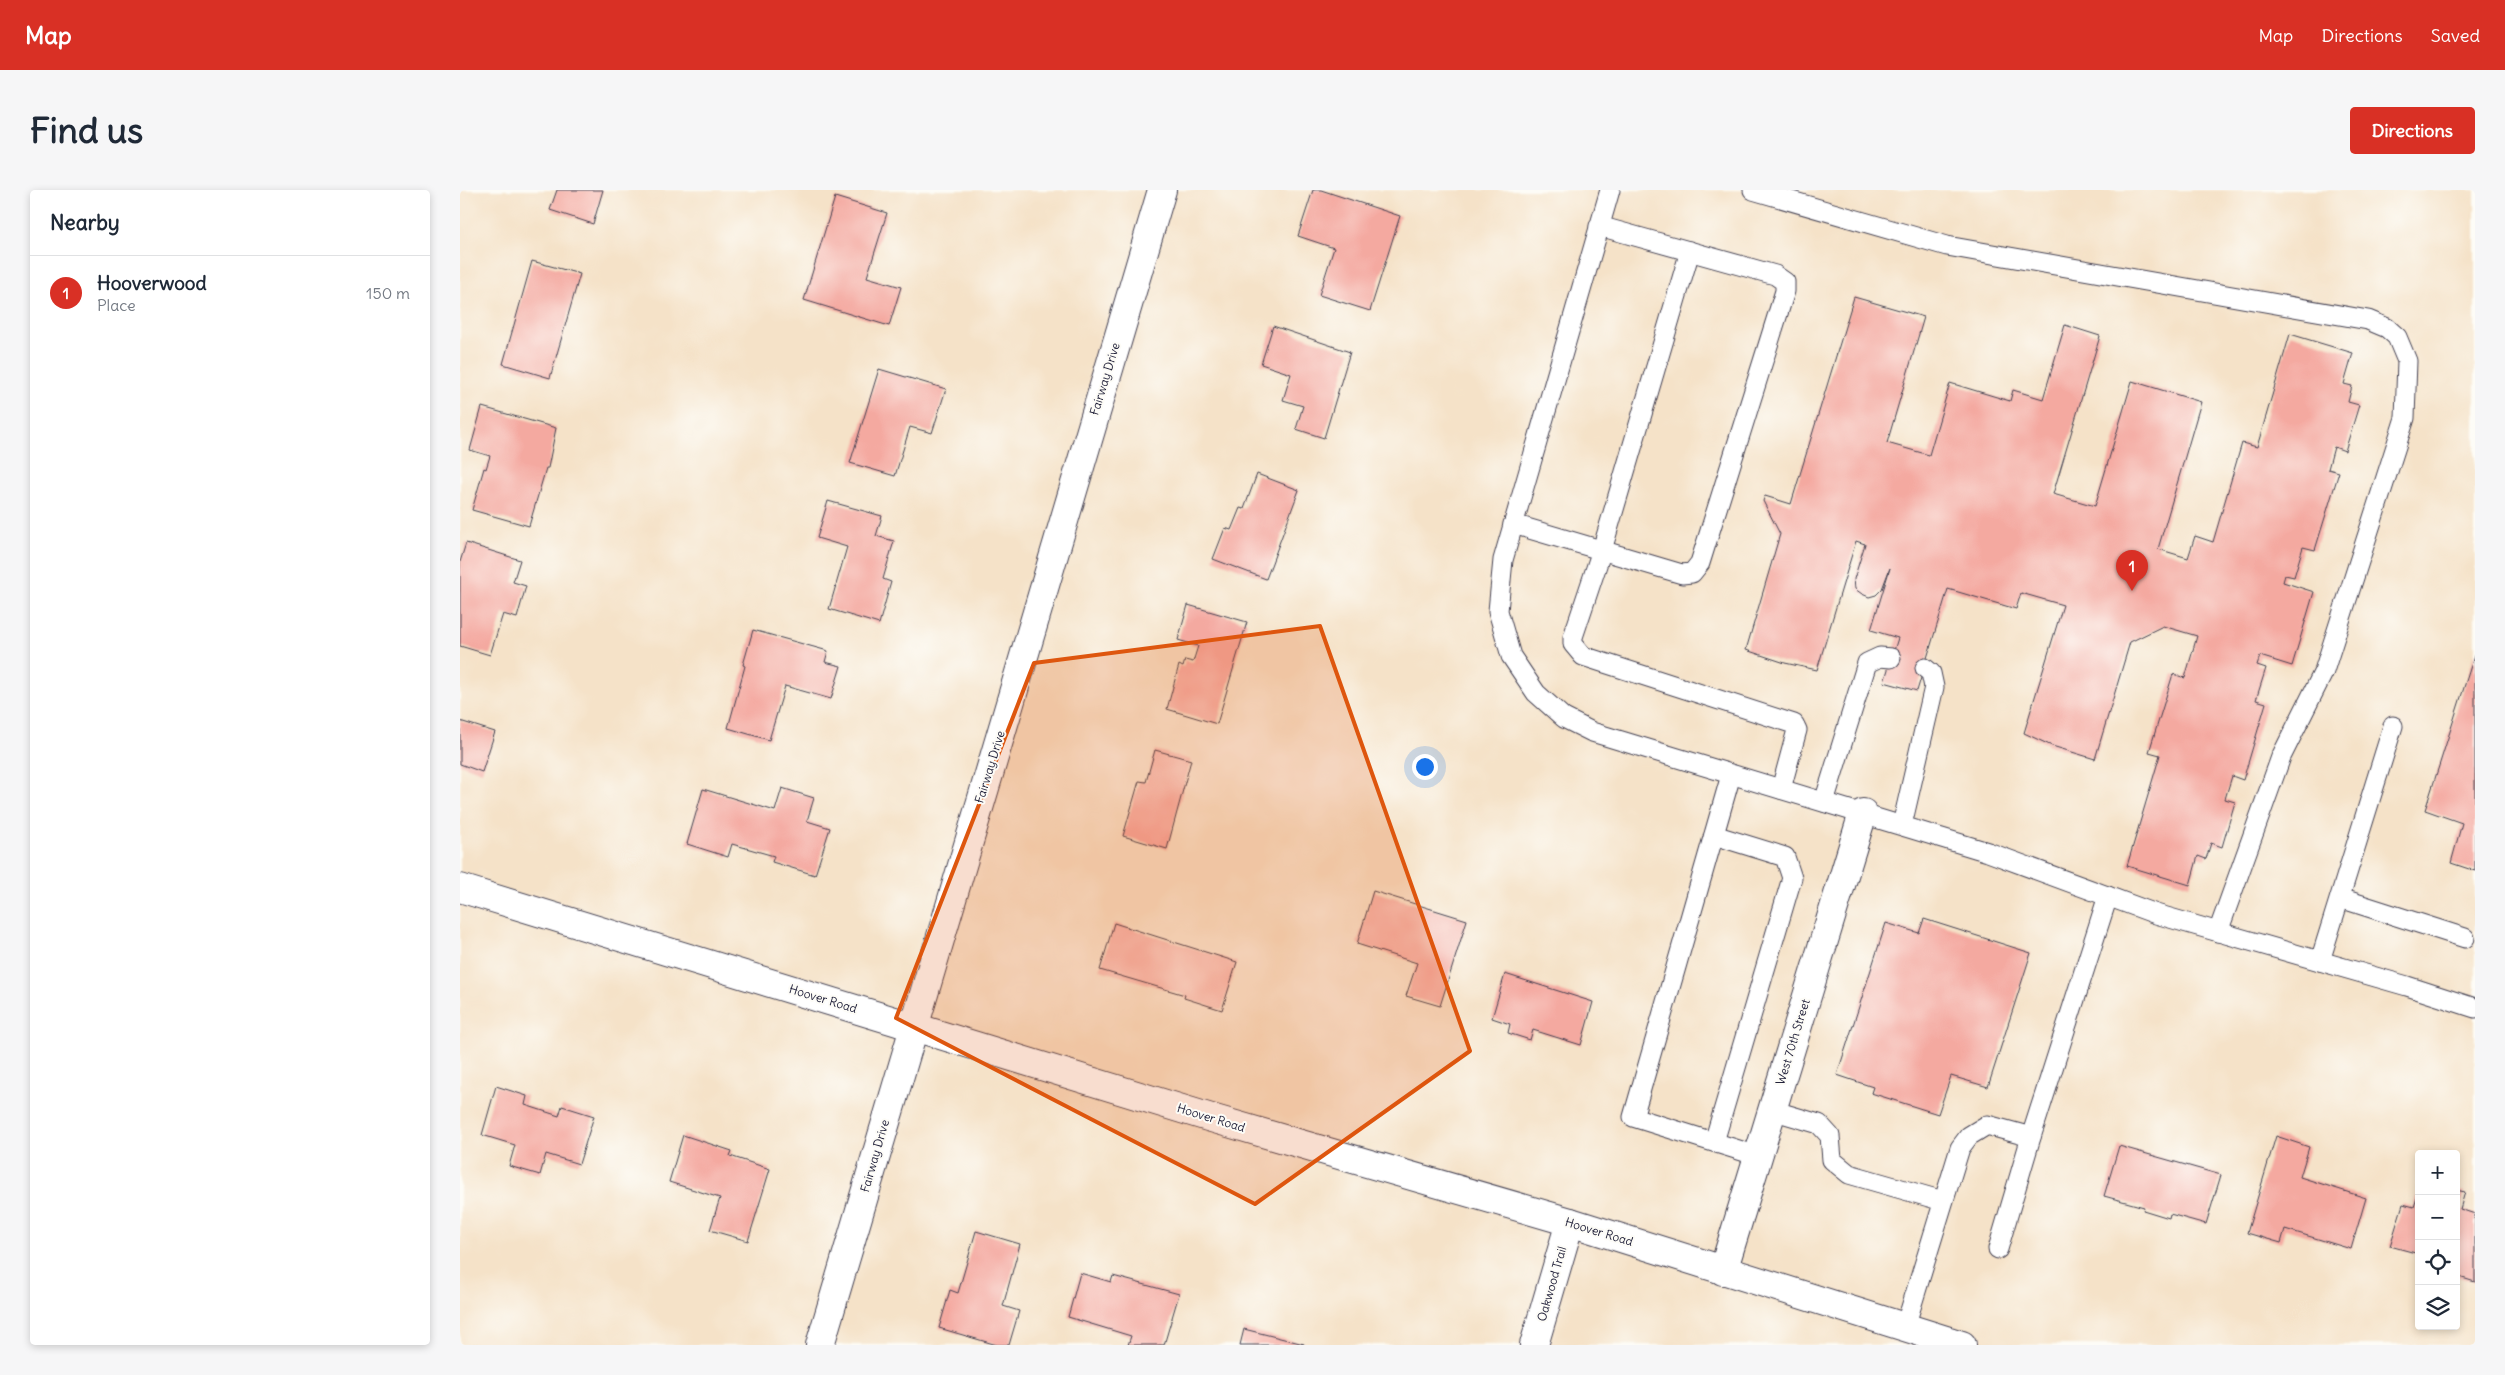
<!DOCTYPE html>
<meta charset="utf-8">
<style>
:root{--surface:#fff;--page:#f6f6f7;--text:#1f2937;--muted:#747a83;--line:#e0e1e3;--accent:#d93025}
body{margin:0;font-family:Delius,sans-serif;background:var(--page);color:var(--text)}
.controls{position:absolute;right:15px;bottom:15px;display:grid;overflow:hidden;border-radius:5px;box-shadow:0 2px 8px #0003}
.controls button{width:45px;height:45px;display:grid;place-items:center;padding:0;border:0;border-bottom:1px solid var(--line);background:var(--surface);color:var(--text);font:25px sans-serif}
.you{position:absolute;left:964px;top:576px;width:18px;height:18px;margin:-12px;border:4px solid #fff;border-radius:50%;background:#1a73e8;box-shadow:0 0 0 8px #1a73e833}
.badge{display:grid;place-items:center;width:32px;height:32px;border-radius:50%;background:var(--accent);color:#fff;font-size:16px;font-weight:700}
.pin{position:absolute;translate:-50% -41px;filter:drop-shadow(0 1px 2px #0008)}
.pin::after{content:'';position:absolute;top:26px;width:18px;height:15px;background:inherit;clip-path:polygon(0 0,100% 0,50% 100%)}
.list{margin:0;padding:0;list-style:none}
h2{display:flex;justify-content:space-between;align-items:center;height:65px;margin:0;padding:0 20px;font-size:21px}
h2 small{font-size:16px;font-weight:400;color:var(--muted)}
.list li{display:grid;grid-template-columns:32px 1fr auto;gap:15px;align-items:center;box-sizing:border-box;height:75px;padding:0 20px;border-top:1px solid var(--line)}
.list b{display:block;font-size:19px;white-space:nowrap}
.list p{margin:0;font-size:16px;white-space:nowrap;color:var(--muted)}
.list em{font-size:16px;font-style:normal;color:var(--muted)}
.icon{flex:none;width:28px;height:28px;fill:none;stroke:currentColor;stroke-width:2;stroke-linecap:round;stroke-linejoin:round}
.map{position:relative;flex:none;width:2015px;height:1155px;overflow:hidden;border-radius:5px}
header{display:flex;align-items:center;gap:30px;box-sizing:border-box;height:70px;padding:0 25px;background:var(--accent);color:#fff}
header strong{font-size:24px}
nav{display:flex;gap:28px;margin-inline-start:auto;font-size:18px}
.intro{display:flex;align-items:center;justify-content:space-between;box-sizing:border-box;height:120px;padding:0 30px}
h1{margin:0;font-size:35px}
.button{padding:12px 22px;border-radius:5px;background:var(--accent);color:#fff;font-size:18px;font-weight:700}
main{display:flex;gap:30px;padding:0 30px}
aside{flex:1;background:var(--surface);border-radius:5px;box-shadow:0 2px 8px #0003}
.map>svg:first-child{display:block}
.building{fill:#f4a9a0}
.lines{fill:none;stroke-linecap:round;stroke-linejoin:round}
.service-casing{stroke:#423f50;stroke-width:21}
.minor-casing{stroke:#423f50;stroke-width:30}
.tertiary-casing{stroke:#423f50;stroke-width:30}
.service{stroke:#fff;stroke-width:19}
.minor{stroke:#fff;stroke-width:28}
.tertiary{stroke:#fff;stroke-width:28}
.marked{fill:#de560e;fill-opacity:0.2;stroke:#de560e;stroke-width:4;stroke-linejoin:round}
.labels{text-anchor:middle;stroke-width:4;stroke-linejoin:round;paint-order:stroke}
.street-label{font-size:12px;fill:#22223b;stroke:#fdfcf7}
</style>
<header>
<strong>Map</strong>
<nav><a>Map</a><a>Directions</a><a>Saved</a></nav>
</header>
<div class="intro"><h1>Find us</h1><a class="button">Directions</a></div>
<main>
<aside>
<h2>Nearby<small></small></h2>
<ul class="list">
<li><span class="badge">1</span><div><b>Hooverwood</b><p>Place</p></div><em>150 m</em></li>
</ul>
</aside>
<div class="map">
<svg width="2015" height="1155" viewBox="0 0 2015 1155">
<rect width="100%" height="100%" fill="#fdfcf7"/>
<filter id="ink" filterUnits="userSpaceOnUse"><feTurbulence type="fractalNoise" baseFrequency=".02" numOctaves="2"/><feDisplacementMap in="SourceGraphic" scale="10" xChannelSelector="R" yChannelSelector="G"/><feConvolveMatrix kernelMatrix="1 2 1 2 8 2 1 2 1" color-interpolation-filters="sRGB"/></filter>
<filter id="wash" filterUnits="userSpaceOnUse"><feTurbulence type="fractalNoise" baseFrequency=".0096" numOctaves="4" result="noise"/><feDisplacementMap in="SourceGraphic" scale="20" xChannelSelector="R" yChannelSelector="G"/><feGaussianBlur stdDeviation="1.12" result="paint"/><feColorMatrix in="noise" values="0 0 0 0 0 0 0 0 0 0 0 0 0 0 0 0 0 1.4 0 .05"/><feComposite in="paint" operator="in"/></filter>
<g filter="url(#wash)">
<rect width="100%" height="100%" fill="#f5e2c8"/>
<g id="blocks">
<g class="building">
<polygon points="97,0 143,0 133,34 90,20"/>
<polygon points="853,0 861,0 940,26 910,121 859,105 874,58 838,46"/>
<polygon points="375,7 427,23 407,87 441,97 429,136 344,110"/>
<polygon points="72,71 120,84 90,188 43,174"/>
<polygon points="1394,107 1464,127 1427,253 1469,265 1490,193 1550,211 1553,200 1583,209 1605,135 1640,146 1593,304 1635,316 1672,191 1741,212 1698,359 1728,368 1735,346 1753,352 1782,253 1797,257 1830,144 1893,163 1884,194 1892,196 1888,212 1899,215 1885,261 1874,257 1868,279 1879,282 1855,360 1843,357 1834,387 1825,385 1823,392 1854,402 1832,476 1800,466 1797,475 1806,478 1796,510 1806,513 1783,590 1772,586 1765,609 1775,612 1762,657 1751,653 1746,669 1738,666 1730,695 1667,676 1700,565 1689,562 1713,484 1725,488 1737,446 1703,436 1670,452 1635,569 1592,556 1564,543 1603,415 1561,403 1556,419 1488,399 1457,501 1424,492 1438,448 1411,440 1430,378 1422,399 1416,405 1409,407 1402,404 1395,399 1394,389 1405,354 1396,351 1357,480 1325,473 1286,460 1320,344 1303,311 1305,306 1331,314"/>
<polygon points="813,136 890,162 864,248 836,239 843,216 823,210 831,184 801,174"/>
<polygon points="419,179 486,199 472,243 450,237 435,286 390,273"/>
<polygon points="22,217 96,238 88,278 86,278 69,336 12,320 24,278 26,279 30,266 10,260"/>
<polygon points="797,284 839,300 806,389 753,369 765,338 771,340 780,318 784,319"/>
<polygon points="368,311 422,326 416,346 434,351 423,389 431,392 419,434 369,419 387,357 357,348"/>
<polygon points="6,353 60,370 53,392 66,396 57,428 43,424 30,465 0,456 0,372"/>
<polygon points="728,415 787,432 757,534 707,519 719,475 723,477 725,470 733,472 738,456 718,450"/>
<polygon points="293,440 368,461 365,472 381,476 371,509 325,496 309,550 268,538 285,476 283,475"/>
<polygon points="2015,463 2015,681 1991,673 2002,633 1965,620"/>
<polygon points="0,531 35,542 22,582 0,574"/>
<polygon points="695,560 731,570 707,659 663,646 679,591 686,592"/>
<polygon points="322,598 354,608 347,631 370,638 355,685 312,672 314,666 272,654 268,667 227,654 243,599 315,621"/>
<polygon points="913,701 1007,730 980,816 946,806 957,773 897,754"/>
<polygon points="1464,729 1571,763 1528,897 1491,886 1478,924 1411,903 1413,897 1377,885 1426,733 1459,743"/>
<polygon points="654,733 777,772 762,820 724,808 725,805 640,780"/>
<polygon points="1045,784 1133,812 1121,855 1073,840 1070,850 1048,843 1050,834 1032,828"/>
<polygon points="36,896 67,906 65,915 99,926 102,916 134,926 119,974 86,964 80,985 49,976 55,955 22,945"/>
<polygon points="223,945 272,961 270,966 310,979 288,1051 250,1040 260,1008 209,992"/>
<polygon points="1816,946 1849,957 1840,987 1906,1008 1891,1059 1825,1039 1821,1053 1787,1043"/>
<polygon points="1659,956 1761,985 1746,1034 1710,1024 1709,1028 1683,1020 1684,1017 1644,1006"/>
<polygon points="1996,1000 2005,1002 2000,1019 2015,1024 2015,1092 1996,1086"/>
<polygon points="1959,1002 1959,1064 1930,1056 1943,1014 1954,1017"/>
<polygon points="516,1041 560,1054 543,1116 559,1121 549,1155 537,1155 479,1138 490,1100 498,1103"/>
<polygon points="620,1083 651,1092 653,1086 719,1104 704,1155 668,1155 671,1146 608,1127"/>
<polygon points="784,1139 844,1154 844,1155 780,1155"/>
</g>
</g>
</g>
<g filter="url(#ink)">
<use href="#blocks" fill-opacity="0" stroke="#423f50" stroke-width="1"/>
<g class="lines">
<defs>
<g id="service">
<polyline points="1150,0 1043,370 1038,421 1051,466 1076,503 1104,528 1132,542 1528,662 1696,724 1947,796 2015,818"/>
<polyline points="1293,0 1487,56 1908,130 1927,138 1937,147 1947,171 1945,228 1864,481 1821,567 1758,742"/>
<polyline points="1230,61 1142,360 1113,447 1113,454 1123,466 1334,534 1337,540 1321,599"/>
<polyline points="1053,334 1222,384 1232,383 1240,373 1325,101 1325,92 1315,85 1139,36"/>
<polyline points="1271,585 1173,927 1298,966"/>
<polyline points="1364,612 1407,473 1420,467 1431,468"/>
<polyline points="1442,635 1474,497 1471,483 1465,478"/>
<polyline points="1254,645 1325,667 1332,688 1254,952"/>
<polyline points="1880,708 2005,748"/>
<polyline points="1860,771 1933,536"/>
<polyline points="1312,920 1359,934 1370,946 1372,970 1389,984 1483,1011"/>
<polyline points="1538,1059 1571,947 1648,706"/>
<polyline points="1445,1137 1500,958 1509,946 1527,935 1571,947"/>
</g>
<g id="minor">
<polyline points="1263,1081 1403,623"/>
<polyline points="360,1155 702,0"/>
<polyline points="1074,1155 1110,1032"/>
</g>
<polyline id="tertiary" points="0,698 748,927 1110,1032 1502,1155"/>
</defs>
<use href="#service" class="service-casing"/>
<use href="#minor" class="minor-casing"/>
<use href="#tertiary" class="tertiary-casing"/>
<use href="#service" class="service"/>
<use href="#minor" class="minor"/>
<use href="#tertiary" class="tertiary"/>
</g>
</g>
<path class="marked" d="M860,436L1010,861L795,1014L436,828L574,473Z"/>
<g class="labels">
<g class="street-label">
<text transform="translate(645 189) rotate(-73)" y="4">Fairway Drive</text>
<text transform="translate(530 577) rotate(-73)" y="4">Fairway Drive</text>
<text transform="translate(363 809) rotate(17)" y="4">Hoover Road</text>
<text transform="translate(1333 852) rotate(-73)" y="4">West 70th Street</text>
<text transform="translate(751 928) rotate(17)" y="4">Hoover Road</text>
<text transform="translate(415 966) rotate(-74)" y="4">Fairway Drive</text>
<text transform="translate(1139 1042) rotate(17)" y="4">Hoover Road</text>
<text transform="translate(1092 1094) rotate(-74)" y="4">Oakwood Trail</text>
</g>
</g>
</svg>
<div class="controls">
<button>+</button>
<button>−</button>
<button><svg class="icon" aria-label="locate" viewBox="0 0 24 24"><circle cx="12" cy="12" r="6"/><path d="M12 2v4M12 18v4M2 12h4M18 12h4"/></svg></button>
<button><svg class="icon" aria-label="layers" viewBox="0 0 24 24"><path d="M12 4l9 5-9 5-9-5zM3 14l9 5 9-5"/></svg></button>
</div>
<div class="you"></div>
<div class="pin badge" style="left:1672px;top:401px">1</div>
</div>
</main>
